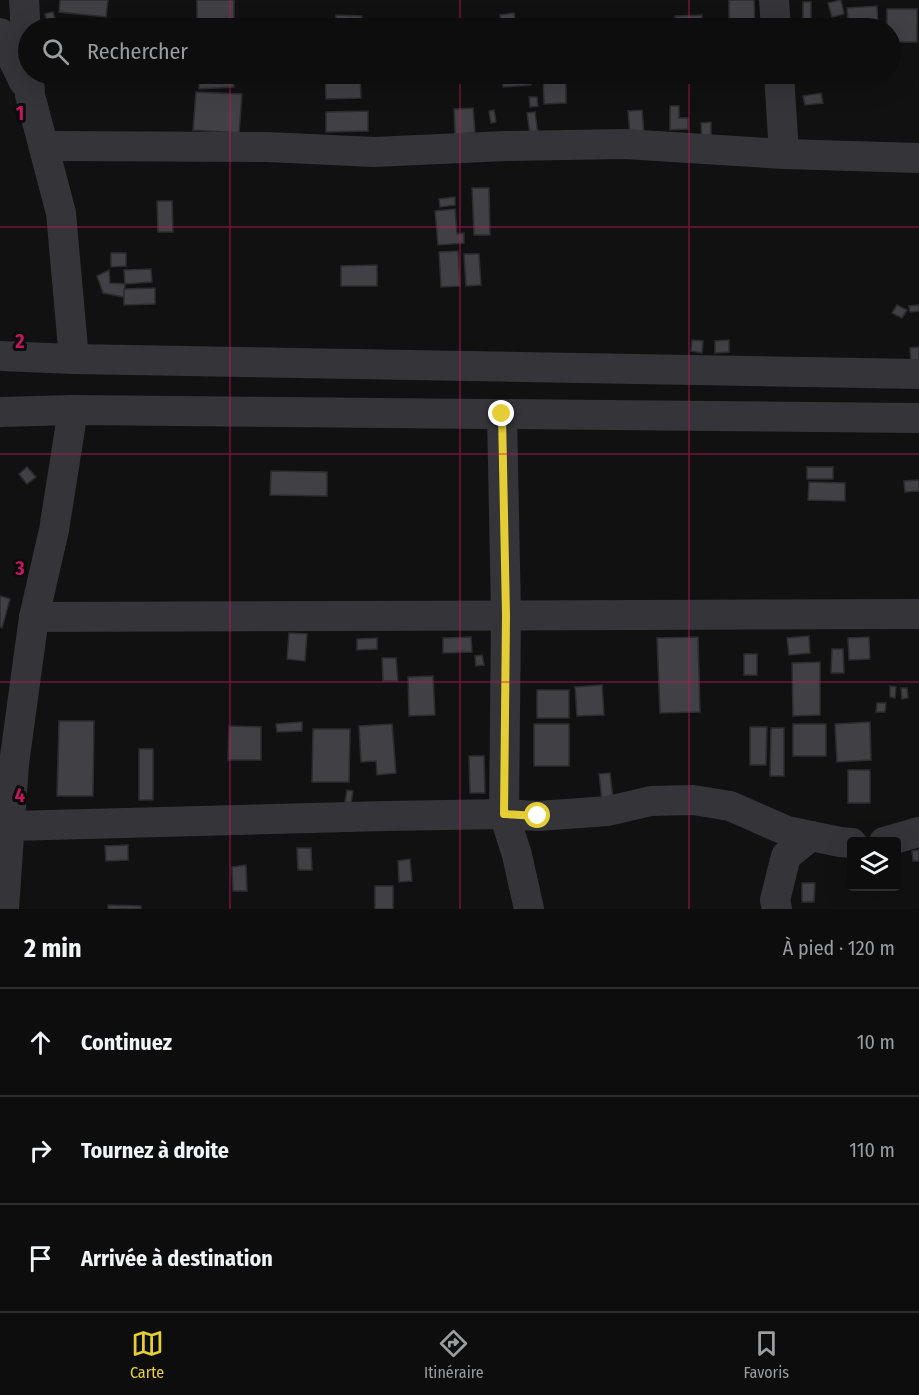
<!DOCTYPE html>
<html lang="fr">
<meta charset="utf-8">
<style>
:root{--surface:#0d0d0e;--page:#1b1b1c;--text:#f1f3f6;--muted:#9a9c9e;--line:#2d2d2e;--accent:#e5ce35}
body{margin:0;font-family:"Fira Sans Condensed",sans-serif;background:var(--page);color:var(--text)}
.controls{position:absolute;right:18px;bottom:18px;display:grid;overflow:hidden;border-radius:6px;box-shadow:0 6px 24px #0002}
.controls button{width:54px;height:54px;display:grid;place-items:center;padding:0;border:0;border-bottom:2px solid var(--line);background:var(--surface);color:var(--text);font:30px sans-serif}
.stop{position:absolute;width:18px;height:18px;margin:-14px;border:4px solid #e5ce35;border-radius:50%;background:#fff}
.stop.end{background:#e5ce35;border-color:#fff;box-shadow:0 2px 6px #0008}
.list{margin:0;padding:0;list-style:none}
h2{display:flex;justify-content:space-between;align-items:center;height:78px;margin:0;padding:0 24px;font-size:26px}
h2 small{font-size:20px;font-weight:400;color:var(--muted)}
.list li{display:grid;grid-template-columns:39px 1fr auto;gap:18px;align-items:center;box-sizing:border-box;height:108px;padding:0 24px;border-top:2px solid var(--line)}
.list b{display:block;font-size:22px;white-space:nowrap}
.list em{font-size:20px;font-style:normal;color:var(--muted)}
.icon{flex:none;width:33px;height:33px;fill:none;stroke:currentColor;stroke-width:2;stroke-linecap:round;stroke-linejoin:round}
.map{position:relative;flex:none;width:919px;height:909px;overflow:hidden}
.search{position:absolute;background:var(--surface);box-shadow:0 6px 24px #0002;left:18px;right:18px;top:18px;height:66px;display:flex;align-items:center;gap:15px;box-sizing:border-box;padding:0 21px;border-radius:33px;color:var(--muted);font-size:22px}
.sheet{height:402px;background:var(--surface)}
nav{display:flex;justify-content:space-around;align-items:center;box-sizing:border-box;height:84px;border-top:2px solid var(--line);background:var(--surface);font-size:16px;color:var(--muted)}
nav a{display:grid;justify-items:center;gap:3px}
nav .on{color:var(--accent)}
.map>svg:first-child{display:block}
.building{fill:#404045;stroke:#2c2b2e;stroke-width:1.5}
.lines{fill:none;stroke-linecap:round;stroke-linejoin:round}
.minor{stroke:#343439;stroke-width:30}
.route{stroke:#e5ce35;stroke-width:8}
.grid{fill:none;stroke:#c2185b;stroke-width:1.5;stroke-opacity:0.55}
.grid-label{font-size:20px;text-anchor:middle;font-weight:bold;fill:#c2185b;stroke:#0c0c0d;stroke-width:6;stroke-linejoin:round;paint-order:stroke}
</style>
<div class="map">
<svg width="919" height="909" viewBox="0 0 919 909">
<rect width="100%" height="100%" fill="#111112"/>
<g class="building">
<polygon points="60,0 108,0 106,17 59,12"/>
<rect x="197" y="0" width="37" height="28"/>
<polygon points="729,0 754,0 755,28 729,28"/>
<polygon points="841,0 844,14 832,17 828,3"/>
<rect x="803" y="2" width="8" height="26"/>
<polygon points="877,6 878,28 856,28 856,20 848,21 847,8"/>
<polygon points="887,9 917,9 917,42 890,42 890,28 887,28"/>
<polygon points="53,12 57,26 49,28 45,14"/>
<polygon points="514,13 515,20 531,19 531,28 501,28 500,15"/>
<polygon points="336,15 362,16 362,28 335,28"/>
<polygon points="702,15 702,28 675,28 675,16"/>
<polygon points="104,19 104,28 78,28 78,20"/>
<rect x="631" y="25" width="29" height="3"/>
<polygon points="199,74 233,74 234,87 199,89"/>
<polygon points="325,74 360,74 361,98 326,99"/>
<polygon points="502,74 530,74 531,85 503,87"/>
<polygon points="543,74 566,74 566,103 544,104"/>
<polygon points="611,74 623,74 624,82 612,82"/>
<polygon points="196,92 242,94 239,133 193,130"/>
<polygon points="821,93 823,103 805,105 803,96"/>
<polygon points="529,97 537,97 538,106 530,107"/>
<polygon points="670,106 679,106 679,118 688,118 688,129 670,130"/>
<polygon points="473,108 475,133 455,134 454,109"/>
<polygon points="494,110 496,122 491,123 489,111"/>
<polygon points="642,110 644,133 630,134 628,111"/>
<polygon points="368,111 368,131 326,132 326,112"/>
<polygon points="535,112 538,134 530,134 527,113"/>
<polygon points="711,122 711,141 702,142 701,123"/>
<polygon points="472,188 489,188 490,235 474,235"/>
<polygon points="455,197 455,205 440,207 439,199"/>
<polygon points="157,201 172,201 173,232 158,232"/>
<polygon points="455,209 457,234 464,233 464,243 438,245 435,211"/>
<polygon points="458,251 460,286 441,287 439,252"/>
<polygon points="111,253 126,253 126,266 111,267"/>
<polygon points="464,254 479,254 481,285 466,286"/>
<polygon points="377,265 377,286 341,286 341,266"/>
<polygon points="151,269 152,282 125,284 124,270"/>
<polygon points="109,270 110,283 125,284 124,297 103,293 97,276"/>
<polygon points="155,288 155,304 124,305 124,289"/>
<polygon points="897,305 907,310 902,318 892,313"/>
<polygon points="919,305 919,311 910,312 909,306"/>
<polygon points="692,340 703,341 702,353 691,351"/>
<polygon points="729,340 729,352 715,353 715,341"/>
<polygon points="919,347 919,366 911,366 910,348"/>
<polygon points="27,467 36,477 27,484 19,474"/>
<rect x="807" y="467" width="26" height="12"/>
<polygon points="271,471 327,472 327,496 270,495"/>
<polygon points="919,480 919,491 905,492 904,481"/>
<polygon points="809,482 845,483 845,501 808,500"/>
<polygon points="0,596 10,599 2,628 0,627"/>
<polygon points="289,633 307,634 305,661 287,659"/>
<polygon points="809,636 810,653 789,655 787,638"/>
<polygon points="471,637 472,652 443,653 443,638"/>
<polygon points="698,637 700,712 660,713 657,638"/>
<polygon points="869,637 870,659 849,660 848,638"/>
<polygon points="377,638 377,649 357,650 357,639"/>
<polygon points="832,649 843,649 844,673 831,673"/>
<rect x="744" y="654" width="13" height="21"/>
<polygon points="482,655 484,665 476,666 475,656"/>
<polygon points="382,658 396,658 398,681 383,681"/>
<polygon points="820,662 820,715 793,716 792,663"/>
<polygon points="433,676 435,715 409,716 408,677"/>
<polygon points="602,685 604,715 577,716 575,687"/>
<polygon points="890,686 896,687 895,698 890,697"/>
<polygon points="901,688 907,688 908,698 902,699"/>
<rect x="537" y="690" width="32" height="28"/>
<polygon points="877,703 886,703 885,712 876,712"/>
<polygon points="59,721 94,721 93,796 57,796"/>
<polygon points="302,722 302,731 277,732 276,724"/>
<polygon points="870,722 871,760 837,762 835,724"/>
<polygon points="392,724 396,773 377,775 376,761 361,762 359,726"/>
<rect x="534" y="724" width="35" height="42"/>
<rect x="793" y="724" width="33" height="32"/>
<polygon points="229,726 261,727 261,760 228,760"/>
<polygon points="750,727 767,727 766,765 750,765"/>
<polygon points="771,728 784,728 784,776 770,776"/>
<polygon points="313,729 350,729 349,782 312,782"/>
<rect x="139" y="749" width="14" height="51"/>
<polygon points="469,756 484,756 485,793 470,793"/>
<rect x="848" y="770" width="22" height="33"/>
<polygon points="610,773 613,799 602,800 599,774"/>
<polygon points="347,790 353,791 351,803 345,802"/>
<polygon points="128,845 128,860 106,861 105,846"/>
<polygon points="297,848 311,848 312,870 298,870"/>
<polygon points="919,850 919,861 913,861 912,851"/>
<polygon points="410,859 412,881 399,882 398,861"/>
<polygon points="246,865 247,891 233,891 232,867"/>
<polygon points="802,883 815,883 814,902 802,902"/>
<rect x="375" y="886" width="18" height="23"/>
<polygon points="108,905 141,906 141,909 108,909"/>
</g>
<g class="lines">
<g class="minor">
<polyline points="24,0 28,70"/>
<polyline points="774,0 776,28"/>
<polyline points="0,33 24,82"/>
<polyline points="29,74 30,95 61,213 74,359"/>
<polyline points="779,74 784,154"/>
<polyline points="45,146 267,147 374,152 506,146 625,144 784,154 919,158"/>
<polyline points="0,356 74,359 919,374"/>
<polyline points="0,412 73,410 919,418"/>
<polyline points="502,414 506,615 504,814 517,855 529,909"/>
<polyline points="34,617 919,614"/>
<polyline points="11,826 386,816 504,814 538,816 608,811 651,801 693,800 730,806 787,831 840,842 852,843"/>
<polyline points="884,842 919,832"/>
<polyline points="4,909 14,764 34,617 54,530 73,410"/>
<polyline points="777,909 775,900 786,856 811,836"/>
</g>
</g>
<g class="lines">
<polyline class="route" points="502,414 506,615 504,814 538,816"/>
</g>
<path class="grid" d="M230,0V28M460,0V28M689,0V28M230,74V909M460,74V909M689,74V909M0,227H919M0,454H919M0,682H919"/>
<g class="grid-label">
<text x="20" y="120">1</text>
<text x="20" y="348">2</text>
<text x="20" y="575">3</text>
<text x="20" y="802">4</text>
</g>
</svg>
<div class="controls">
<button><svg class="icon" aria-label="layers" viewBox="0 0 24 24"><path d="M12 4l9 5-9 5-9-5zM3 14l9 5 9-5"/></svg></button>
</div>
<div class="stop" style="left:538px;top:816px"></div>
<div class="stop end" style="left:502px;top:414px"></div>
<div class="search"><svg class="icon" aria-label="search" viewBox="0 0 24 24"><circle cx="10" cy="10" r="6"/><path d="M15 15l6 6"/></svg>Rechercher</div>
</div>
<section class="sheet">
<h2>2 min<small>À pied · 120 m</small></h2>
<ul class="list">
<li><svg class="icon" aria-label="ahead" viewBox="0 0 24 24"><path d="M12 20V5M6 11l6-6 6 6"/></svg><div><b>Continuez</b></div><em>10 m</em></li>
<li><svg class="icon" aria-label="right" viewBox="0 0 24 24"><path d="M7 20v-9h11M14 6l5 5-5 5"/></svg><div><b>Tournez à droite</b></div><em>110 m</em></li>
<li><svg class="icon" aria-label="arrive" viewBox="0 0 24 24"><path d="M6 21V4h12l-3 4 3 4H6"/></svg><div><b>Arrivée à destination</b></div></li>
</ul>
</section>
<nav>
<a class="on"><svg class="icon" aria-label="map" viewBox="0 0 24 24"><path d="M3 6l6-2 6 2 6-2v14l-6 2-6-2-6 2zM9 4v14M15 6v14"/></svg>Carte</a>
<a><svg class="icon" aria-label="directions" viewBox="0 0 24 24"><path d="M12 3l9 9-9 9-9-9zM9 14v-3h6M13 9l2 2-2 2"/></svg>Itinéraire</a>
<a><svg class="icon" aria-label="saved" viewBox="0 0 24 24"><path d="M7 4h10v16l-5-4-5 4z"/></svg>Favoris</a>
</nav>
